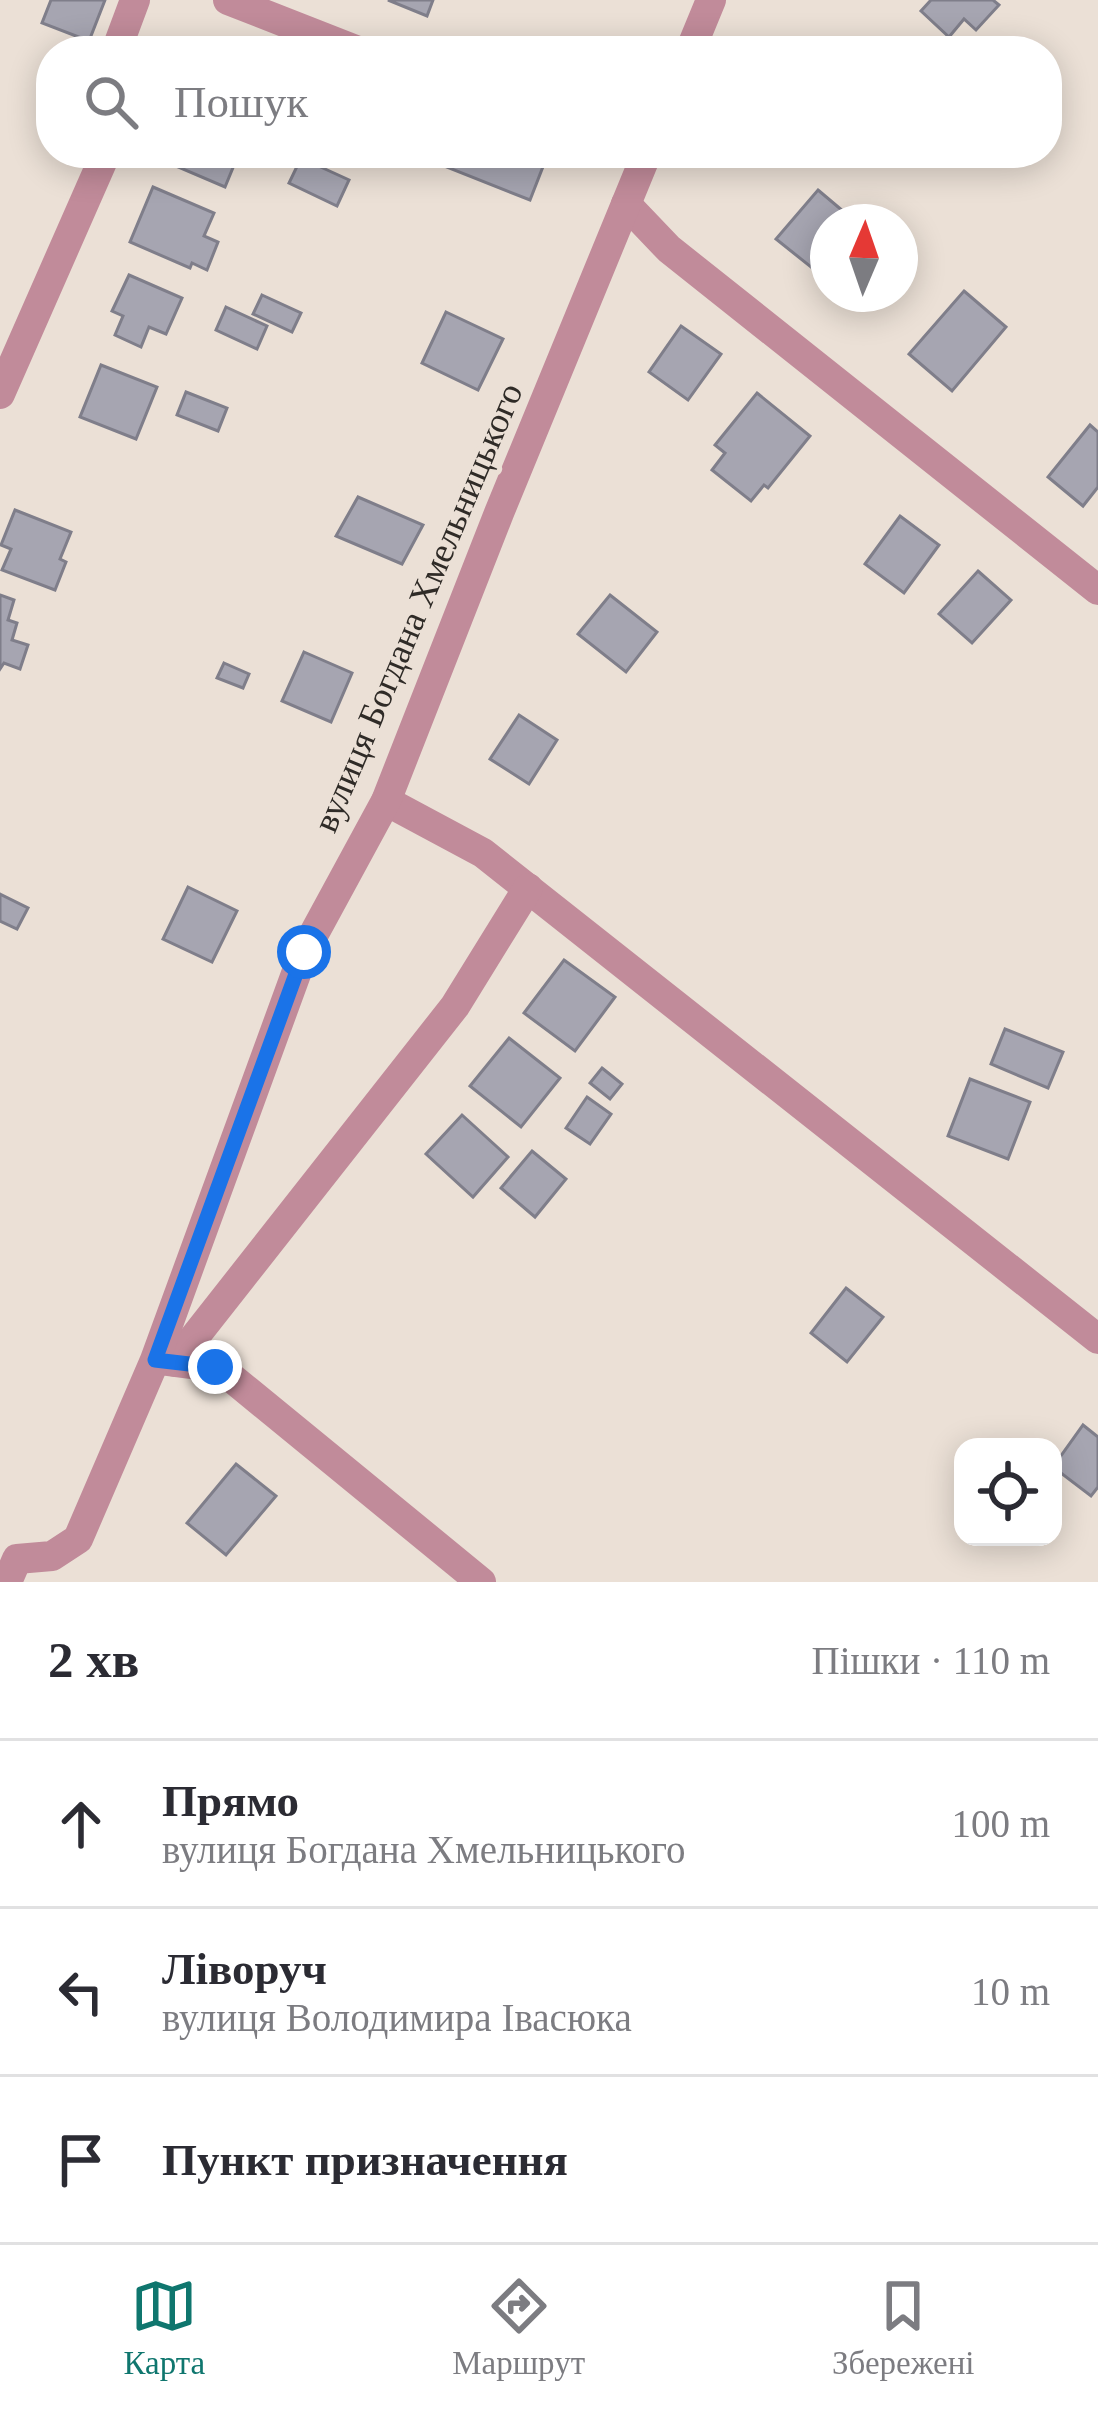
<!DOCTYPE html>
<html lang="uk">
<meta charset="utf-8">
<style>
:root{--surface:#fff;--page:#f2f2f3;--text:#2b2b33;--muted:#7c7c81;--line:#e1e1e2;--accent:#0f766e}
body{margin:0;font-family:Georgia,serif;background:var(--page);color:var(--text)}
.controls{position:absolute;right:36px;bottom:36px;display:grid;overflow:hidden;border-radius:24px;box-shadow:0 6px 30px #0003}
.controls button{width:108px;height:108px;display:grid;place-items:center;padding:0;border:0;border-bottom:3px solid var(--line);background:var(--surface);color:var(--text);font:60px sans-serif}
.compass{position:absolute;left:810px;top:204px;width:108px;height:108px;border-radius:50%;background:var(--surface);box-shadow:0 6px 30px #0003;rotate:2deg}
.stop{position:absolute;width:36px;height:36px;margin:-27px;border:9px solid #1a73e8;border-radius:50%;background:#fff}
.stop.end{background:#1a73e8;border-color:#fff;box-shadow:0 3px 12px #0008}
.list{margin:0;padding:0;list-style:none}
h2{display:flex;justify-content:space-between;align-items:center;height:156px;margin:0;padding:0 48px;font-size:51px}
h2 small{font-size:39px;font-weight:400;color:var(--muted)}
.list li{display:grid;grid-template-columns:78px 1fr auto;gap:36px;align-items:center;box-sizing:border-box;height:168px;padding:0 48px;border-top:3px solid var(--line)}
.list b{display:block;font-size:45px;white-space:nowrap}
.list p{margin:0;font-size:39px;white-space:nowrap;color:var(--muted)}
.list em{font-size:39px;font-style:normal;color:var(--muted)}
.icon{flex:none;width:66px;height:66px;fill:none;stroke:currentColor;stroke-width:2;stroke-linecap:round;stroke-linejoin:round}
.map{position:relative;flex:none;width:1098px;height:1582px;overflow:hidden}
.search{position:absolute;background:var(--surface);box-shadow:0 6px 30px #0003;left:36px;right:36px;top:36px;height:132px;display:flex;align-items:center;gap:30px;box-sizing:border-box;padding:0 42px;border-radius:48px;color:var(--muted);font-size:45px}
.sheet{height:660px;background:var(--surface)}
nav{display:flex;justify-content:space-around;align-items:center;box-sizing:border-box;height:168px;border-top:3px solid var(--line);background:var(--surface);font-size:33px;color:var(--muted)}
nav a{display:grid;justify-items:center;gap:6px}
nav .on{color:var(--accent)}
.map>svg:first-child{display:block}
.building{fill:#a6a5b1;stroke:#7f7e8a;stroke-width:3}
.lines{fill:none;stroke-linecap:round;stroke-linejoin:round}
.street{stroke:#c18b9a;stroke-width:30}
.route{stroke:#1a73e8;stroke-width:15}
.labels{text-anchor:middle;stroke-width:10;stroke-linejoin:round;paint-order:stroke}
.street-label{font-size:36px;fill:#2f2b27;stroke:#ebe0d6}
</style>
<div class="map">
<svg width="1098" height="1582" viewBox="0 0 1098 1582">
<rect width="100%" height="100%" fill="#ebe0d6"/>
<g class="building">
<polygon points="51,0 105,0 89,41 42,23"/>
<polygon points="388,0 433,0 427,16"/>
<polygon points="931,0 993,0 999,5 976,30 964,19 949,37 921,11"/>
<polygon points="175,153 239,153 225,187 171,164"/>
<polygon points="449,153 517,153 544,164 530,200 444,166"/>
<polygon points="301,158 349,180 337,206 289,183"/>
<polygon points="153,187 214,213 204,236 218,242 207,270 192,263 190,268 130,242"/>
<polygon points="818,190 856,222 828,222 828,257 816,271 776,239"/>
<polygon points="129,275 182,298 166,334 149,327 141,347 115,335 123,316 112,311"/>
<polygon points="964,291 1006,327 952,391 909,354"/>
<polygon points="262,295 301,313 292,332 253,314"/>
<polygon points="226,307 267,326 257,349 216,330"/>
<polygon points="446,312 503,339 478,390 422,363"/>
<polygon points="681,326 721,354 688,400 649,372"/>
<polygon points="101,365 157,387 136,439 80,417"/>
<polygon points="186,392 227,408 218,431 177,415"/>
<polygon points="757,393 810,436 768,488 764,485 751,501 712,470 725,453 715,445"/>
<polygon points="1090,425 1098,432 1098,487 1083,506 1048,477"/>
<polygon points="358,497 423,525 402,564 336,536"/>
<polygon points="15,510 71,532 60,559 66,562 55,590 2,570 11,549 1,545"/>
<polygon points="900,516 939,545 904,593 865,564"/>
<polygon points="978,571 1011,600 972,643 939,614"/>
<polygon points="0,595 14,600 8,620 17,623 12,640 28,645 20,669 4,663 0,669"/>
<polygon points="610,595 657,632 626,672 578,634"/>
<polygon points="304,652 352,673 331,722 282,701"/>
<polygon points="224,663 249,674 243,688 217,678"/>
<polygon points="519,715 557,740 529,784 490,759"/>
<polygon points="188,887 237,911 212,962 163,939"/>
<polygon points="0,894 28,908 17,929 0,921"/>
<polygon points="564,960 615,997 575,1051 524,1013"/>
<polygon points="1005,1029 1063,1052 1048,1088 991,1064"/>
<polygon points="509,1038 560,1078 521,1127 470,1086"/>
<polygon points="602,1068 622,1084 610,1099 590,1083"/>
<polygon points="970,1079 1030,1102 1008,1159 948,1136"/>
<polygon points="587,1097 611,1114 590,1144 566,1128"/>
<polygon points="462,1115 508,1157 473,1197 426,1154"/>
<polygon points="532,1151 566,1179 535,1217 501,1188"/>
<polygon points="846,1288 883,1317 847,1362 811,1333"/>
<polygon points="1083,1425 1098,1437 1098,1487 1091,1496 1053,1467"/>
<polygon points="236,1464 276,1496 226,1555 187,1523"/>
</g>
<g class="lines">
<g class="street">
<polyline points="228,0 358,51"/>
<polyline points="116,51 135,0"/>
<polyline points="690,51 711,0"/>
<polyline points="626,204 669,249 1098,590"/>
<polyline points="0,394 106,153"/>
<polyline points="386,801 483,853 1098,1339"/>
<polyline points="161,1360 215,1367 233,1379 481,1582"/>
<polyline points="175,1362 455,1006 528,888"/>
<polyline points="7,1582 17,1559 52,1556 78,1539 155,1360 304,952 386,801 499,513 647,153"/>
</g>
</g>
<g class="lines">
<polyline class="route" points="215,1367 155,1360 304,952"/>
</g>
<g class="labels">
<g class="street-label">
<text transform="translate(417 607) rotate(-67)" y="13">вулиця Богдана Хмельницького</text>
</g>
</g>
</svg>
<div class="controls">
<button><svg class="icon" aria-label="locate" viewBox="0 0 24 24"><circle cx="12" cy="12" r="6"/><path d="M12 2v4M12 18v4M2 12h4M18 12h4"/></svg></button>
</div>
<svg class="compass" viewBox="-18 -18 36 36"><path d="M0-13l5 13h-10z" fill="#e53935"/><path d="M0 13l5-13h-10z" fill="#7c7c81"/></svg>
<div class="stop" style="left:304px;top:952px"></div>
<div class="stop end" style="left:215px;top:1367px"></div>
<div class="search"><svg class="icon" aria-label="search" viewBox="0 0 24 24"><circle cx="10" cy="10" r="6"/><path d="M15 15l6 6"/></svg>Пошук</div>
</div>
<section class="sheet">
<h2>2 хв<small>Пішки · 110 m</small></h2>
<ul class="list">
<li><svg class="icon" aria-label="ahead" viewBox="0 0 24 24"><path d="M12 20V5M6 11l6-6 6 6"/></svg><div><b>Прямо</b><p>вулиця Богдана Хмельницького</p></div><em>100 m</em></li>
<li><svg class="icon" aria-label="left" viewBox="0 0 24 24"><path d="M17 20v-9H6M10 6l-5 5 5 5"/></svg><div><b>Ліворуч</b><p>вулиця Володимира Івасюка</p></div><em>10 m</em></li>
<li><svg class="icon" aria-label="arrive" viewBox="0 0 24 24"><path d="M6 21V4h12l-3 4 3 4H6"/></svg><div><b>Пункт призначення</b></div></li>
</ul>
</section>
<nav>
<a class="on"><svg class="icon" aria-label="map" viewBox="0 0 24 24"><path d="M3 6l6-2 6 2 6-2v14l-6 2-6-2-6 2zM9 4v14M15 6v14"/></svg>Карта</a>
<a><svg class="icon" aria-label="directions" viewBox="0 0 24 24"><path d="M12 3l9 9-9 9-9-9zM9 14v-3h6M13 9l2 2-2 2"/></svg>Маршрут</a>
<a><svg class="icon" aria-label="saved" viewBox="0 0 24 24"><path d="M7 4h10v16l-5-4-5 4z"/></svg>Збережені</a>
</nav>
